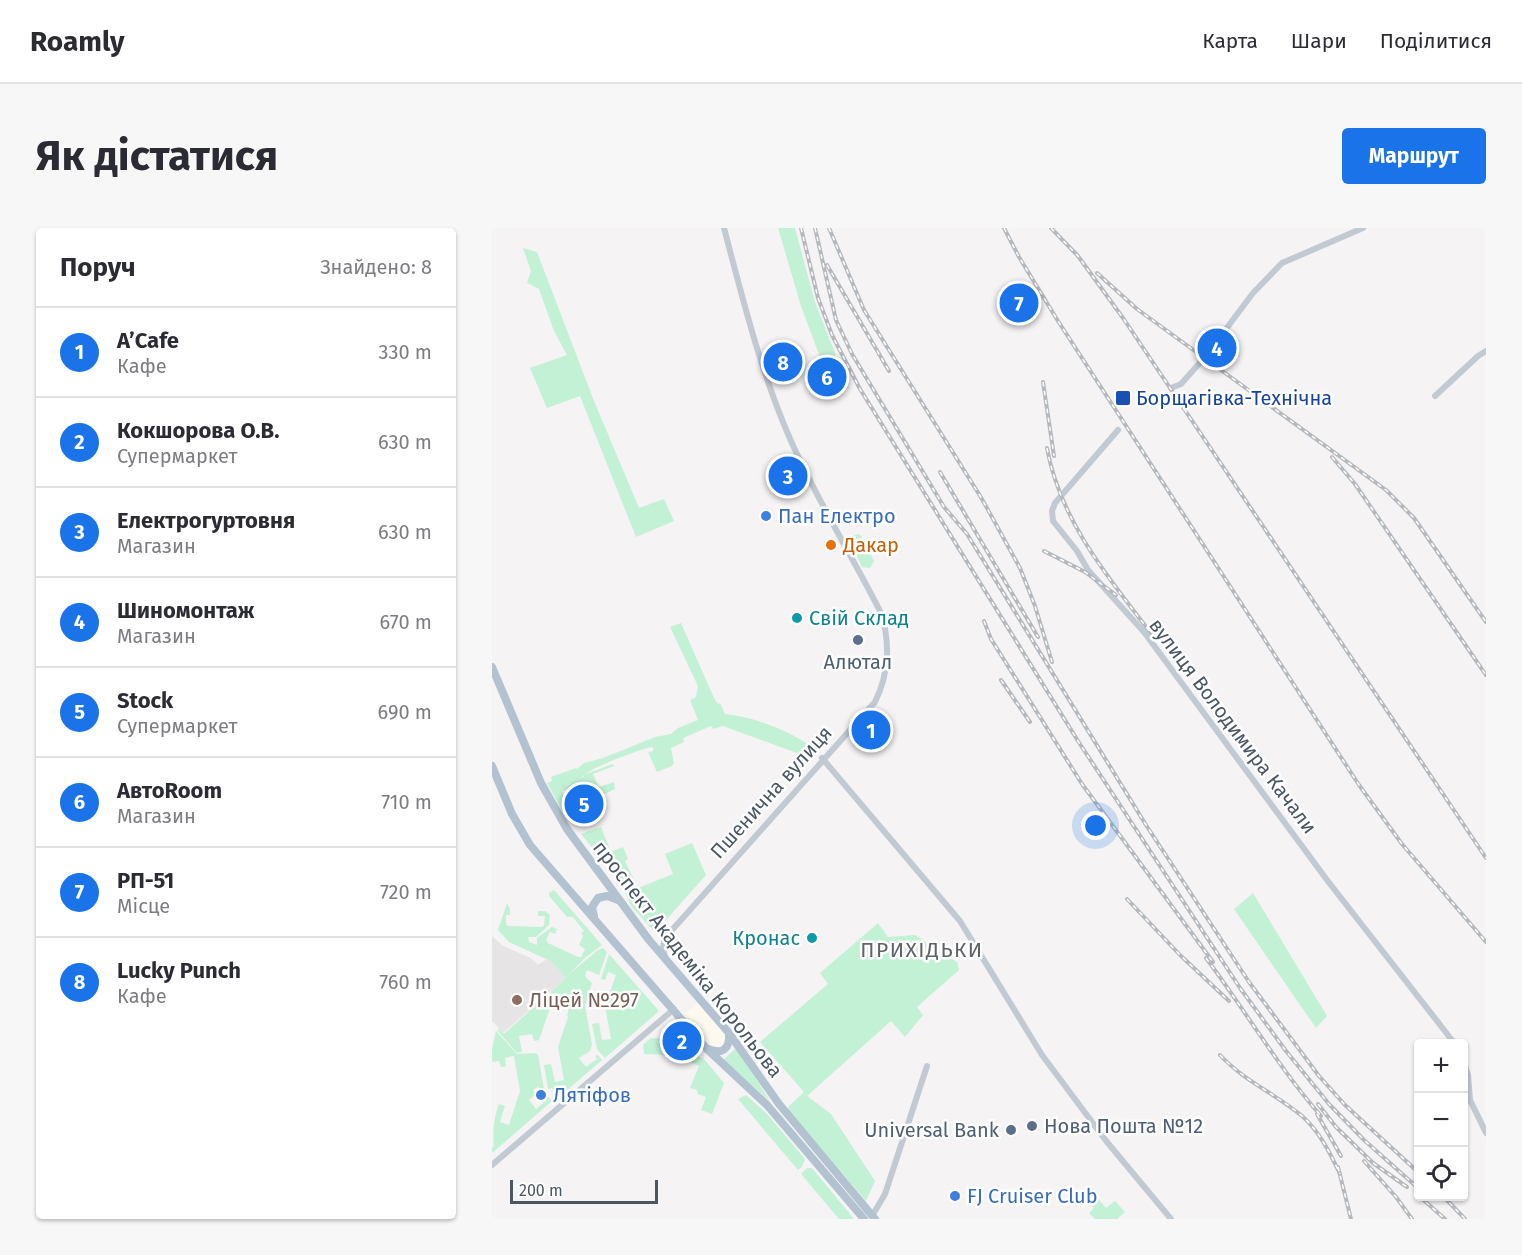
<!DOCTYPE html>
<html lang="uk">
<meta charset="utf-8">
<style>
:root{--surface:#fff;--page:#f7f7f7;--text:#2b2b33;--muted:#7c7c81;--line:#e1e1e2;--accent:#1a73e8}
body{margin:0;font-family:"Fira Sans",sans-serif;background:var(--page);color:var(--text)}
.controls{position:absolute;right:18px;bottom:18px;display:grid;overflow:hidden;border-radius:6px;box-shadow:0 2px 4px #0004}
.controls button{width:54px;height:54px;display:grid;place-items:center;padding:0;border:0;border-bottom:2px solid var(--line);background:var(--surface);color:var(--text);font:30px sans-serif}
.scale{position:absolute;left:18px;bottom:15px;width:148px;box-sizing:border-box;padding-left:6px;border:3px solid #4a5661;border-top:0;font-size:16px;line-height:21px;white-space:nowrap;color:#4a5661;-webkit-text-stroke:4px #fff;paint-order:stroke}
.you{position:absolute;left:604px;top:598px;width:21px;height:21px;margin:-15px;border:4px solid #fff;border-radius:50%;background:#1a73e8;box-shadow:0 0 0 9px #1a73e833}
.badge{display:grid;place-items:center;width:39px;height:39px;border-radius:50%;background:var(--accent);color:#fff;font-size:20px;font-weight:700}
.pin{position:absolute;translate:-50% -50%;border:3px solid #fff;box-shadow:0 2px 6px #0006}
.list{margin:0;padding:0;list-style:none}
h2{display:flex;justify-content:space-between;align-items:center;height:78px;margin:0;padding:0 24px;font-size:26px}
h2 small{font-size:20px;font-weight:400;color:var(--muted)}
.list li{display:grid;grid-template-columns:39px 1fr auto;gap:18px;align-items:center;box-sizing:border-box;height:90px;padding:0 24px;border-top:2px solid var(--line)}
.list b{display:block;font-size:22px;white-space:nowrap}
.list p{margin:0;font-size:20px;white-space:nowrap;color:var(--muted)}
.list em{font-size:20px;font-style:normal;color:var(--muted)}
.icon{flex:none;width:33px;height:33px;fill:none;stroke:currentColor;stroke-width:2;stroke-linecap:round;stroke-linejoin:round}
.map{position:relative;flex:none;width:994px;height:991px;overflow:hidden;border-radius:6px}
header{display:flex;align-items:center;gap:36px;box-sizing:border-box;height:84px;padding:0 30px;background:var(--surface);border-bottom:2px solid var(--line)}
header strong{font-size:28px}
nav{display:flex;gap:33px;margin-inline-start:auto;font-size:21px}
.intro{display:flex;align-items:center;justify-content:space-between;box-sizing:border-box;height:144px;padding:0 36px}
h1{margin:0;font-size:42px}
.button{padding:15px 27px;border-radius:6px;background:var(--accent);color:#fff;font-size:21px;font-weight:700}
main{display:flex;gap:36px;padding:0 36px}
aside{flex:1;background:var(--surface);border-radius:6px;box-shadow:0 2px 4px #0004}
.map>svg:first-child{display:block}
.commercial{fill:#fdf9ef}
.education{fill:#e6e4e5}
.green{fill:#c3f1d5}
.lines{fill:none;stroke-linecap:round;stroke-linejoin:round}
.minor{stroke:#c1cad2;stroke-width:6}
.major{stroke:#b3c2d1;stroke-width:8}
.rail-casing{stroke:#b5b8bd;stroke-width:4}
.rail{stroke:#fff;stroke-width:1.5;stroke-dasharray:4.5;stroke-linecap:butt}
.transit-dot{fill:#1a4fb4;stroke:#fff;stroke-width:2}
.shop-dot{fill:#3f7fe0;stroke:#fff;stroke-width:2}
.food-dot{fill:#e8710a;stroke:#fff;stroke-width:2}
.culture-dot{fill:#0f9aa8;stroke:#fff;stroke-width:2}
.service-dot{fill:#5c6f8a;stroke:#fff;stroke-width:2}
.education-dot{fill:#8d6e63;stroke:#fff;stroke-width:2}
.labels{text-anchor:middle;stroke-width:5;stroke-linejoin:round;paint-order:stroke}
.transit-label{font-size:20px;fill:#164399;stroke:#fff;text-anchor:start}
.shop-label{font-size:20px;fill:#366cbe;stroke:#fff;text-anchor:start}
.food-label{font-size:20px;fill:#c56008;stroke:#fff;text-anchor:start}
.culture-label{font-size:20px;fill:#0d838f;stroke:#fff;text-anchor:start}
.service-label{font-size:20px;fill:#4e5e75;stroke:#fff}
.street-label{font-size:20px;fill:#4a5661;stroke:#fff}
.education-label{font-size:20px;fill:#785e54;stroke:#fff;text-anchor:start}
.neighbourhood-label{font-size:21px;letter-spacing:1.5px;fill:#5f6368;stroke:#fff}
</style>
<header>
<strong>Roamly</strong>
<nav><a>Карта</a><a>Шари</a><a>Поділитися</a></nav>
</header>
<div class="intro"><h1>Як дістатися</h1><a class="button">Маршрут</a></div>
<main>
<aside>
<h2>Поруч<small>Знайдено: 8</small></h2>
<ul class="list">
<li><span class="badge">1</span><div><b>A’Cafe</b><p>Кафе</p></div><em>330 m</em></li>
<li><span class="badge">2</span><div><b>Кокшорова О.В.</b><p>Супермаркет</p></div><em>630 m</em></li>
<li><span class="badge">3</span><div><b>Електрогуртовня</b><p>Магазин</p></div><em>630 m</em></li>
<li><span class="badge">4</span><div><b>Шиномонтаж</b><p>Магазин</p></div><em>670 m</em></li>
<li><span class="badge">5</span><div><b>Stock</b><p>Супермаркет</p></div><em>690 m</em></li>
<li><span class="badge">6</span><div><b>АвтоRoom</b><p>Магазин</p></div><em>710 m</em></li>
<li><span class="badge">7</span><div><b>РП-51</b><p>Місце</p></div><em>720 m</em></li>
<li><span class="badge">8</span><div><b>Lucky Punch</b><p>Кафе</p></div><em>760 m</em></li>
</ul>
</aside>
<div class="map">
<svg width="994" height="991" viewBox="0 0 994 991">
<rect width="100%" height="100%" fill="#f5f3f3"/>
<polygon class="commercial" points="206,774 234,806 235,812 230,819 221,818 193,786"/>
<polygon class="education" points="0,708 11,718 39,730 46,737 56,730 74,750 11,805 0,793"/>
<g class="green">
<polygon points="286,0 303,0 323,74 343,125 346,142 357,160 341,164 309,78"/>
<polygon points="31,20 45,24 102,173 147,280 172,271 182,293 144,309 88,168 55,180 38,140 75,127 62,103 47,61 35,55 39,43"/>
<polygon points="366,306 369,308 382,333 378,340 370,339 358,314 360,308"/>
<path d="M189,395L222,470L226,476L228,475L233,486C262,489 296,502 320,519L313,528L231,498L221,501L219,498L191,510L192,514L179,520L182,535L180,538L165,544L156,524L161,523V519C148,521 94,541 89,550L92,549L91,547L121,536L122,538L101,546L107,559L122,554L123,561L102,571L100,566L96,568L97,572L93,573L86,557L70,563L76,578L70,582L55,555L60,553L59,549L84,540L85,541L92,535L111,530L163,509L179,506L186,500L206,492L198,472L204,469L206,458L178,399Z"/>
<polygon points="109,599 119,624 131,619 136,631 133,633 146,660 181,646 173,626 200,615 214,647 165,702 160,701 139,678 127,652 89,606"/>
<polygon points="62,662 110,717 94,729 76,747 106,722 111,720 115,724 107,747 95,742 93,748 100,755 93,778 100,817 98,823 87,830 94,839 105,831 103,828 106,827 110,832 66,870 60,860 56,861 52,837 59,836 63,854 72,852 66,819 76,789 75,787 80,770 63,765 47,812 42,813 40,806 27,808 30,824 25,825 5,802 7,801 12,806 74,750 56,730 54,731 17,714 6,702 15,675 18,681 18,687 14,687 14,696 16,698 50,699 52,697 53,688 46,688 46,683 53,683 58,687 57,697 44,709 36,709 37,714 45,717 45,710 60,699 65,701 63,706 58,704 54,712 56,715 86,729 89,729 93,721 87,717 91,708 89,705 92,703 81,689 75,689 57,668 57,665"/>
<polygon points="761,665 835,788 824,800 742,681"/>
<polygon points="386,695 396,709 423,707 465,734 467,742 425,779 431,787 413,809 399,793 315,868 339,886 383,953 374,973 297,883 296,879 312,864 268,814 336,756 328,745"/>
<polygon points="117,726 167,783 113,830 105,821 100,796 107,795 110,812 119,811 113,778 124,747 116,744 113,752 109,751"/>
<path d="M4,803L25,826L43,825L46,827L52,861L50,863L46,859L41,862L44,866L37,872L44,881L55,872L53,869L55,868L60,873L0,925V920L2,918C0,905 2,889 7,876L13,878L8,894L17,897L28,863L22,828L13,830L14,838L9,839L7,833L0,834V821Z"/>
<polygon points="159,810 176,811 183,819 191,813 205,828 211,830 232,855 220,886 209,882 214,869 206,866 205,862 198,860 207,838 181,827 152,826 151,817"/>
<polygon points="243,821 245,821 278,873 231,832"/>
<polygon points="254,867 275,886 313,931 310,939 306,942 246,871"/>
<polygon points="315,940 320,940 362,991 347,991 309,946"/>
<polygon points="603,967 614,980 623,973 633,984 626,990 626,991 603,991 597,985 602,980 596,973"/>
</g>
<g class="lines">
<g class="minor">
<polyline points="679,160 689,156 713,129 761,65 790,35 871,0"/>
<polyline points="943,168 986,128 994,123"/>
<polyline points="626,202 563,275 560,283 561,293 585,323 596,342 652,404 835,652 963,816"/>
<polyline points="330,530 468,693 550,827 615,914 679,991"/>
<path d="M173,730L171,719L173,710L383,474C397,446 399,413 388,383C359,326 325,272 299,213C269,145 251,72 232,0"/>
<polyline points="972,835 976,847 978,872 994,905"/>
<polyline points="0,937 182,781"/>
<polyline points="380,988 393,966 435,838"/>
</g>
<g class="major">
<polyline points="0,439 49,555 75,601 157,712 237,805 287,876 383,991"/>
<polyline points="0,538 20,586 38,617 215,821 275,877 372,991"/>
<polyline points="102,688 100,679 106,670 115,668 126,672"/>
<path d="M216,821C230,827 238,821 237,806"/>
</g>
<defs>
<g id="rail">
<polyline points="309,0 326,70 340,107 368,161 586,513 748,760 794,823 837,876 872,912 926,960"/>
<polyline points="323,0 344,92 360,126 452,279 475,306 654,597 757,754 827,848 853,877 926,944"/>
<polyline points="337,0 372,82 490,271 528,340 543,378 560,434"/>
<polyline points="512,0 527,29 566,93 867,557 910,616 994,714"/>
<polyline points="559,0 586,28 631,90 994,630"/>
<polyline points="335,37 397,143"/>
<polyline points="605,45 645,81 894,262 922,290 994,394"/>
<polyline points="551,154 562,228"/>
<path d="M555,220C568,293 618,352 662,409"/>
<polyline points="840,229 863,256 994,447"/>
<polyline points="448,244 546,409"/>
<polyline points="552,323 593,344 624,367"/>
<polyline points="492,393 499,411 590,556 721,734"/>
<polyline points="509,452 538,494"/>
<polyline points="635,671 688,727 737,773"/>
<path d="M714,730C753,782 786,839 829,888"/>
<path d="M728,827C752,853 784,866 810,888C828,904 838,925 848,946"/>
<polyline points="826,876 844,899 881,935"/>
<polyline points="825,886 849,928"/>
<polyline points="872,933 904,969 920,991"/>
<polyline points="881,935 915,959"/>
<polyline points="846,939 859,991"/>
<polyline points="927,968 953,991"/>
<polyline points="951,968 973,991"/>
</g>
</defs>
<use href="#rail" class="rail-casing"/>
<use href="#rail" class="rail"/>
</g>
<rect class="transit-dot" x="623" y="162" width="16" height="16" rx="3"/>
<g class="shop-dot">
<circle cx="274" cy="288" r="6"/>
<circle cx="49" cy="867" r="6"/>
<circle cx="463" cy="968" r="6"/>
</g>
<circle class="food-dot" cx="339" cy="317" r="6"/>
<g class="culture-dot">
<circle cx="305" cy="390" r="6"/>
<circle cx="320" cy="710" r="6"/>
</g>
<g class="service-dot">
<circle cx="366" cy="412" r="6"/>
<circle cx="540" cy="898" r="6"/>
<circle cx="519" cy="902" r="6"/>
</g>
<circle class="education-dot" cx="25" cy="772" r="6"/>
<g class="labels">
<g class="transit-label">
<text x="644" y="177">Борщагівка-Технічна</text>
</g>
<g class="shop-label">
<text x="286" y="295">Пан Електро</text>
<text x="61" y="874">Лятіфов</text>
<text x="475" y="975">FJ Cruiser Club</text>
</g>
<g class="food-label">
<text x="351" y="324">Дакар</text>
</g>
<g class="culture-label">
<text x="317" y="397">Свій Склад</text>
<text x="308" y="717" text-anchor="end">Кронас</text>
</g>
<g class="service-label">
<text x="366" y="441">Алютал</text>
<text x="552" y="905" text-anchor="start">Нова Пошта №12</text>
<text x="507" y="909" text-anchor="end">Universal Bank</text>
</g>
<g class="street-label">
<text transform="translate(741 498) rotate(53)" y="7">вулиця Володимира Качали</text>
<text transform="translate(279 564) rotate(-48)" y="7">Пшенична вулиця</text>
<text transform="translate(196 731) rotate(52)" y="7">проспект Академіка Корольова</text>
</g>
<g class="education-label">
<text x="37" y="779">Ліцей №297</text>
</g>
<g class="neighbourhood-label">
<text x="430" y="729">ПРИХІДЬКИ</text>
</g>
</g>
</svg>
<div class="controls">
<button>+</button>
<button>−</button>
<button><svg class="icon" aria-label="locate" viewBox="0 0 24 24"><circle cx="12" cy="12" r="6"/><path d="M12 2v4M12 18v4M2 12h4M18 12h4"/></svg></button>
</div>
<div class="scale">200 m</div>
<div class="you"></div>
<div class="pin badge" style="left:379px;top:502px">1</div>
<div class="pin badge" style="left:190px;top:813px">2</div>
<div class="pin badge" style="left:296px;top:248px">3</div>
<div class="pin badge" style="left:725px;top:120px">4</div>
<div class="pin badge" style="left:92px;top:576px">5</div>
<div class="pin badge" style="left:335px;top:149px">6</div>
<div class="pin badge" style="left:527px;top:75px">7</div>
<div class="pin badge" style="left:291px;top:134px">8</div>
</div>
</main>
